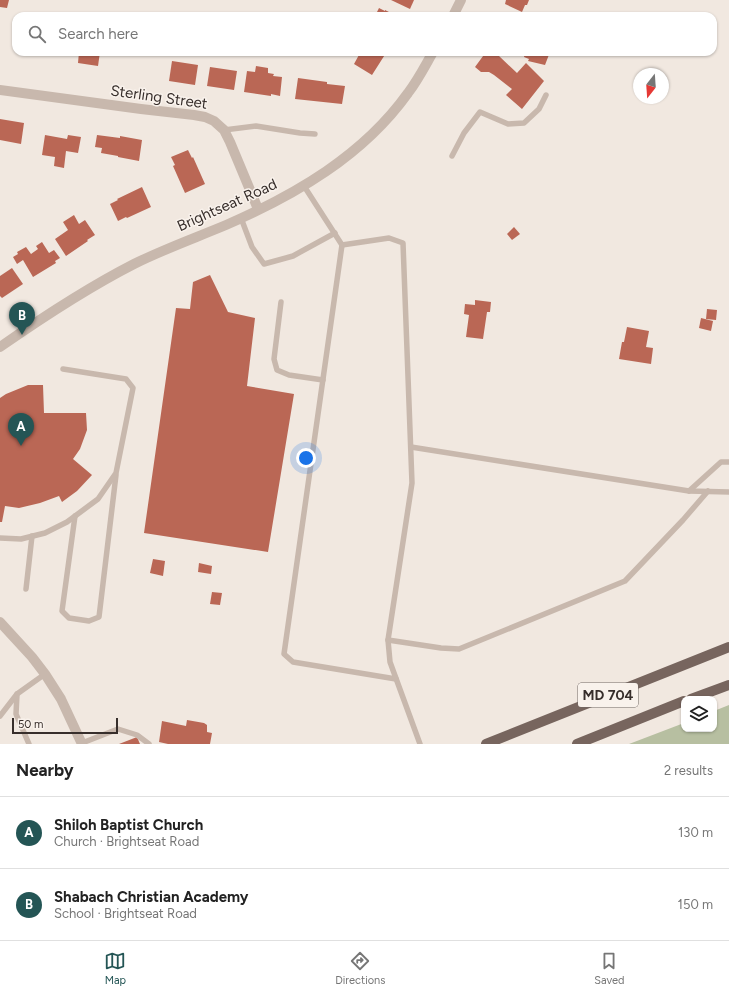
<!DOCTYPE html>
<meta charset="utf-8">
<style>
:root{--surface:#fff;--page:#f2f2f2;--text:#222;--muted:#767676;--line:#e0e0e0;--accent:#245555}
body{margin:0;font-family:Figtree,sans-serif;background:var(--page);color:var(--text)}
.controls{position:absolute;right:12px;bottom:12px;display:grid;overflow:hidden;border-radius:8px;box-shadow:0 1px 3px #0004}
.controls button{width:36px;height:36px;display:grid;place-items:center;padding:0;border:0;border-bottom:1px solid var(--line);background:var(--surface);color:var(--text);font:20px sans-serif}
.compass{position:absolute;left:633px;top:68px;width:36px;height:36px;border-radius:50%;background:var(--surface);box-shadow:0 1px 3px #0004;rotate:197deg}
.scale{position:absolute;left:12px;bottom:10px;width:106px;box-sizing:border-box;padding-left:4px;border:2px solid #372e2b;border-top:0;font-size:11px;line-height:14px;white-space:nowrap;color:#372e2b;-webkit-text-stroke:3px #f9f2ec;paint-order:stroke}
.you{position:absolute;left:306px;top:458px;width:14px;height:14px;margin:-10px;border:3px solid #fff;border-radius:50%;background:#1a73e8;box-shadow:0 0 0 6px #1a73e833}
.badge{display:grid;place-items:center;width:26px;height:26px;border-radius:50%;background:var(--accent);color:#fff;font-size:13px;font-weight:700}
.pin{position:absolute;translate:-50% -33px;filter:drop-shadow(0 1px 2px #0008)}
.pin::after{content:'';position:absolute;top:21px;width:14px;height:12px;background:inherit;clip-path:polygon(0 0,100% 0,50% 100%)}
.list{margin:0;padding:0;list-style:none}
h2{display:flex;justify-content:space-between;align-items:center;height:52px;margin:0;padding:0 16px;font-size:17px}
h2 small{font-size:13px;font-weight:400;color:var(--muted)}
.list li{display:grid;grid-template-columns:26px 1fr auto;gap:12px;align-items:center;box-sizing:border-box;height:72px;padding:0 16px;border-top:1px solid var(--line)}
.list b{display:block;font-size:15px;white-space:nowrap}
.list p{margin:0;font-size:13px;white-space:nowrap;color:var(--muted)}
.list em{font-size:13px;font-style:normal;color:var(--muted)}
.icon{flex:none;width:22px;height:22px;fill:none;stroke:currentColor;stroke-width:2;stroke-linecap:round;stroke-linejoin:round}
.map{position:relative;flex:none;width:729px;height:744px;overflow:hidden}
.search{position:absolute;background:var(--surface);box-shadow:0 1px 3px #0004;left:12px;right:12px;top:12px;height:44px;display:flex;align-items:center;gap:10px;box-sizing:border-box;padding:0 14px;border-radius:12px;color:var(--muted);font-size:15px}
.sheet{height:196px;background:var(--surface)}
nav{display:flex;justify-content:space-around;align-items:center;box-sizing:border-box;height:56px;border-top:1px solid var(--line);background:var(--surface);font-size:11px;color:var(--muted)}
nav a{display:grid;justify-items:center;gap:2px}
nav .on{color:var(--accent)}
.map>svg:first-child{display:block}
.green{fill:#b7bfa1}
.building{fill:#ba6755}
.lines{fill:none;stroke-linecap:round;stroke-linejoin:round}
.service{stroke:#c8b8ad;stroke-width:5.5}
.minor{stroke:#c8b8ad;stroke-width:10}
.tertiary{stroke:#c8b8ad;stroke-width:10}
.primary{stroke:#77655e;stroke-width:10}
.labels{text-anchor:middle;stroke-width:3;stroke-linejoin:round;paint-order:stroke}
.shield{fill:#f9f2ec;stroke:#716965;stroke-width:1}
.shield-label{font-size:14px;font-weight:bold;fill:#372e2b}
.street-label{font-size:15px;fill:#372e2b;stroke:#f9f2ec}
</style>
<div class="map">
<svg width="729" height="744" viewBox="0 0 729 744">
<rect width="100%" height="100%" fill="#f1e8e0"/>
<polygon class="green" points="729,705 729,744 629,744 684,723 684,729 714,729 714,711"/>
<g class="building">
<polygon points="0,0 9,0 7,8 0,7"/>
<polygon points="391,0 414,0 410,9"/>
<polygon points="506,0 529,0 527,5 525,5 522,12 505,4"/>
<polygon points="379,8 385,11 385,10 397,16 375,16"/>
<polygon points="79,52 100,52 98,66 78,63"/>
<polygon points="357,52 384,52 386,53 372,75 354,64 360,53"/>
<polygon points="486,52 498,52 499,53 499,56 517,73 526,63 544,81 522,109 506,95 512,89 494,75 489,72 481,72 475,67"/>
<polygon points="525,52 550,52 545,65 528,61 529,59 524,57"/>
<polygon points="172,61 198,65 195,85 169,81"/>
<polygon points="256,66 268,68 268,73 274,74 273,76 282,77 280,96 271,94 271,96 244,92 247,71 255,72"/>
<polygon points="210,67 237,71 234,90 207,86"/>
<polygon points="298,78 327,82 327,84 345,86 342,104 295,99"/>
<polygon points="0,119 24,123 21,144 0,140"/>
<polygon points="45,135 67,139 68,135 81,137 78,153 66,151 64,168 54,166 55,157 42,155"/>
<polygon points="97,135 120,138 120,136 142,140 139,161 118,157 118,156 101,153 102,148 95,147"/>
<polygon points="188,150 192,158 193,157 205,184 185,193 173,166 175,165 171,157"/>
<polygon points="142,187 151,207 127,218 126,217 118,221 110,204 118,200 117,199"/>
<polygon points="74,215 79,224 85,220 95,235 87,240 88,241 66,256 55,239 68,230 63,222"/>
<polygon points="514,227 520,234 512,240 507,234"/>
<polygon points="42,242 49,253 54,250 60,258 55,261 56,263 33,277 23,260 17,264 13,257 18,254 17,252 26,247 31,254 38,249 36,246"/>
<polygon points="12,268 23,284 2,298 0,296 0,276"/>
<polygon points="210,275 228,312 255,318 247,386 294,394 268,552 144,533 176,308 190,309 193,282"/>
<polygon points="475,300 491,302 490,312 487,312 483,339 466,337 469,315 464,314 465,304 475,305"/>
<polygon points="707,309 717,310 716,320 706,319"/>
<polygon points="701,318 713,321 711,331 699,328"/>
<polygon points="627,327 649,331 646,347 653,348 651,364 619,359 622,342 624,342"/>
<polygon points="28,385 43,385 44,413 86,413 87,430 80,449 73,459 92,475 77,491 62,502 59,496 40,503 19,508 5,506 2,522 0,522 0,398 6,394"/>
<polygon points="153,559 165,561 163,576 150,573"/>
<polygon points="199,563 212,566 211,574 198,572"/>
<polygon points="212,592 222,593 220,605 210,604"/>
<polygon points="187,720 204,723 207,725 207,732 212,733 210,744 168,744 159,742 162,721 186,726"/>
<polygon points="137,737 140,744 119,744"/>
</g>
<g class="lines">
<g class="service">
<polyline points="224,130 256,126 300,133 315,134"/>
<polyline points="452,156 464,133 480,112 508,124 524,123 539,109 546,95"/>
<polyline points="304,186 342,245 284,654 293,662 396,679"/>
<polyline points="241,218 252,247 264,264 293,256 335,233"/>
<polyline points="342,245 389,238 403,243 412,483 388,640 390,662 420,744"/>
<polyline points="281,302 274,359 277,370 289,375 323,380"/>
<polyline points="411,447 689,491 729,492"/>
<polyline points="689,491 721,462 729,462"/>
<polyline points="75,516 62,611 69,618 89,621 99,617 116,475"/>
<polyline points="0,538 21,539 45,533 67,522 98,499 116,473 133,388 126,379 63,369"/>
<polyline points="26,589 32,536"/>
<polyline points="388,640 441,648 459,649 625,581 683,520 708,491"/>
<polyline points="0,716 17,694"/>
<polyline points="82,743 118,729 137,735 149,744"/>
<polyline points="29,744 16,714 17,694 45,674"/>
</g>
<polyline class="minor" points="0,90 141,109 194,115 205,117 214,121 224,130 230,142 258,209"/>
<g class="tertiary">
<polyline points="453,16 461,0"/>
<path d="M0,347C43,317 87,288 134,264C164,249 195,238 226,225C295,195 363,156 408,93C418,80 425,66 433,52"/>
<polyline points="0,622 32,657 45,674 61,699 82,744"/>
</g>
<g class="primary">
<polyline points="691,699 729,685"/>
<polyline points="486,744 729,647"/>
<polyline points="577,744 684,701"/>
</g>
</g>
<g class="labels">
<rect class="shield" x="578" y="683" width="60" height="24" rx="3"/>
<g class="shield-label">
<text x="608" y="700">MD 704</text>
</g>
<g class="street-label">
<text transform="translate(159 97) rotate(8)" y="5">Sterling Street</text>
<text transform="translate(227 205) rotate(-24)" y="5">Brightseat Road</text>
</g>
</g>
</svg>
<div class="controls">
<button><svg class="icon" aria-label="layers" viewBox="0 0 24 24"><path d="M12 4l9 5-9 5-9-5zM3 14l9 5 9-5"/></svg></button>
</div>
<svg class="compass" viewBox="-18 -18 36 36"><path d="M0-13l5 13h-10z" fill="#e53935"/><path d="M0 13l5-13h-10z" fill="#767676"/></svg>
<div class="scale">50 m</div>
<div class="you"></div>
<div class="pin badge" style="left:21px;top:446px">A</div>
<div class="pin badge" style="left:22px;top:335px">B</div>
<div class="search"><svg class="icon" aria-label="search" viewBox="0 0 24 24"><circle cx="10" cy="10" r="6"/><path d="M15 15l6 6"/></svg>Search here</div>
</div>
<section class="sheet">
<h2>Nearby<small>2 results</small></h2>
<ul class="list">
<li><span class="badge">A</span><div><b>Shiloh Baptist Church</b><p>Church · Brightseat Road</p></div><em>130 m</em></li>
<li><span class="badge">B</span><div><b>Shabach Christian Academy</b><p>School · Brightseat Road</p></div><em>150 m</em></li>
</ul>
</section>
<nav>
<a class="on"><svg class="icon" aria-label="map" viewBox="0 0 24 24"><path d="M3 6l6-2 6 2 6-2v14l-6 2-6-2-6 2zM9 4v14M15 6v14"/></svg>Map</a>
<a><svg class="icon" aria-label="directions" viewBox="0 0 24 24"><path d="M12 3l9 9-9 9-9-9zM9 14v-3h6M13 9l2 2-2 2"/></svg>Directions</a>
<a><svg class="icon" aria-label="saved" viewBox="0 0 24 24"><path d="M7 4h10v16l-5-4-5 4z"/></svg>Saved</a>
</nav>
